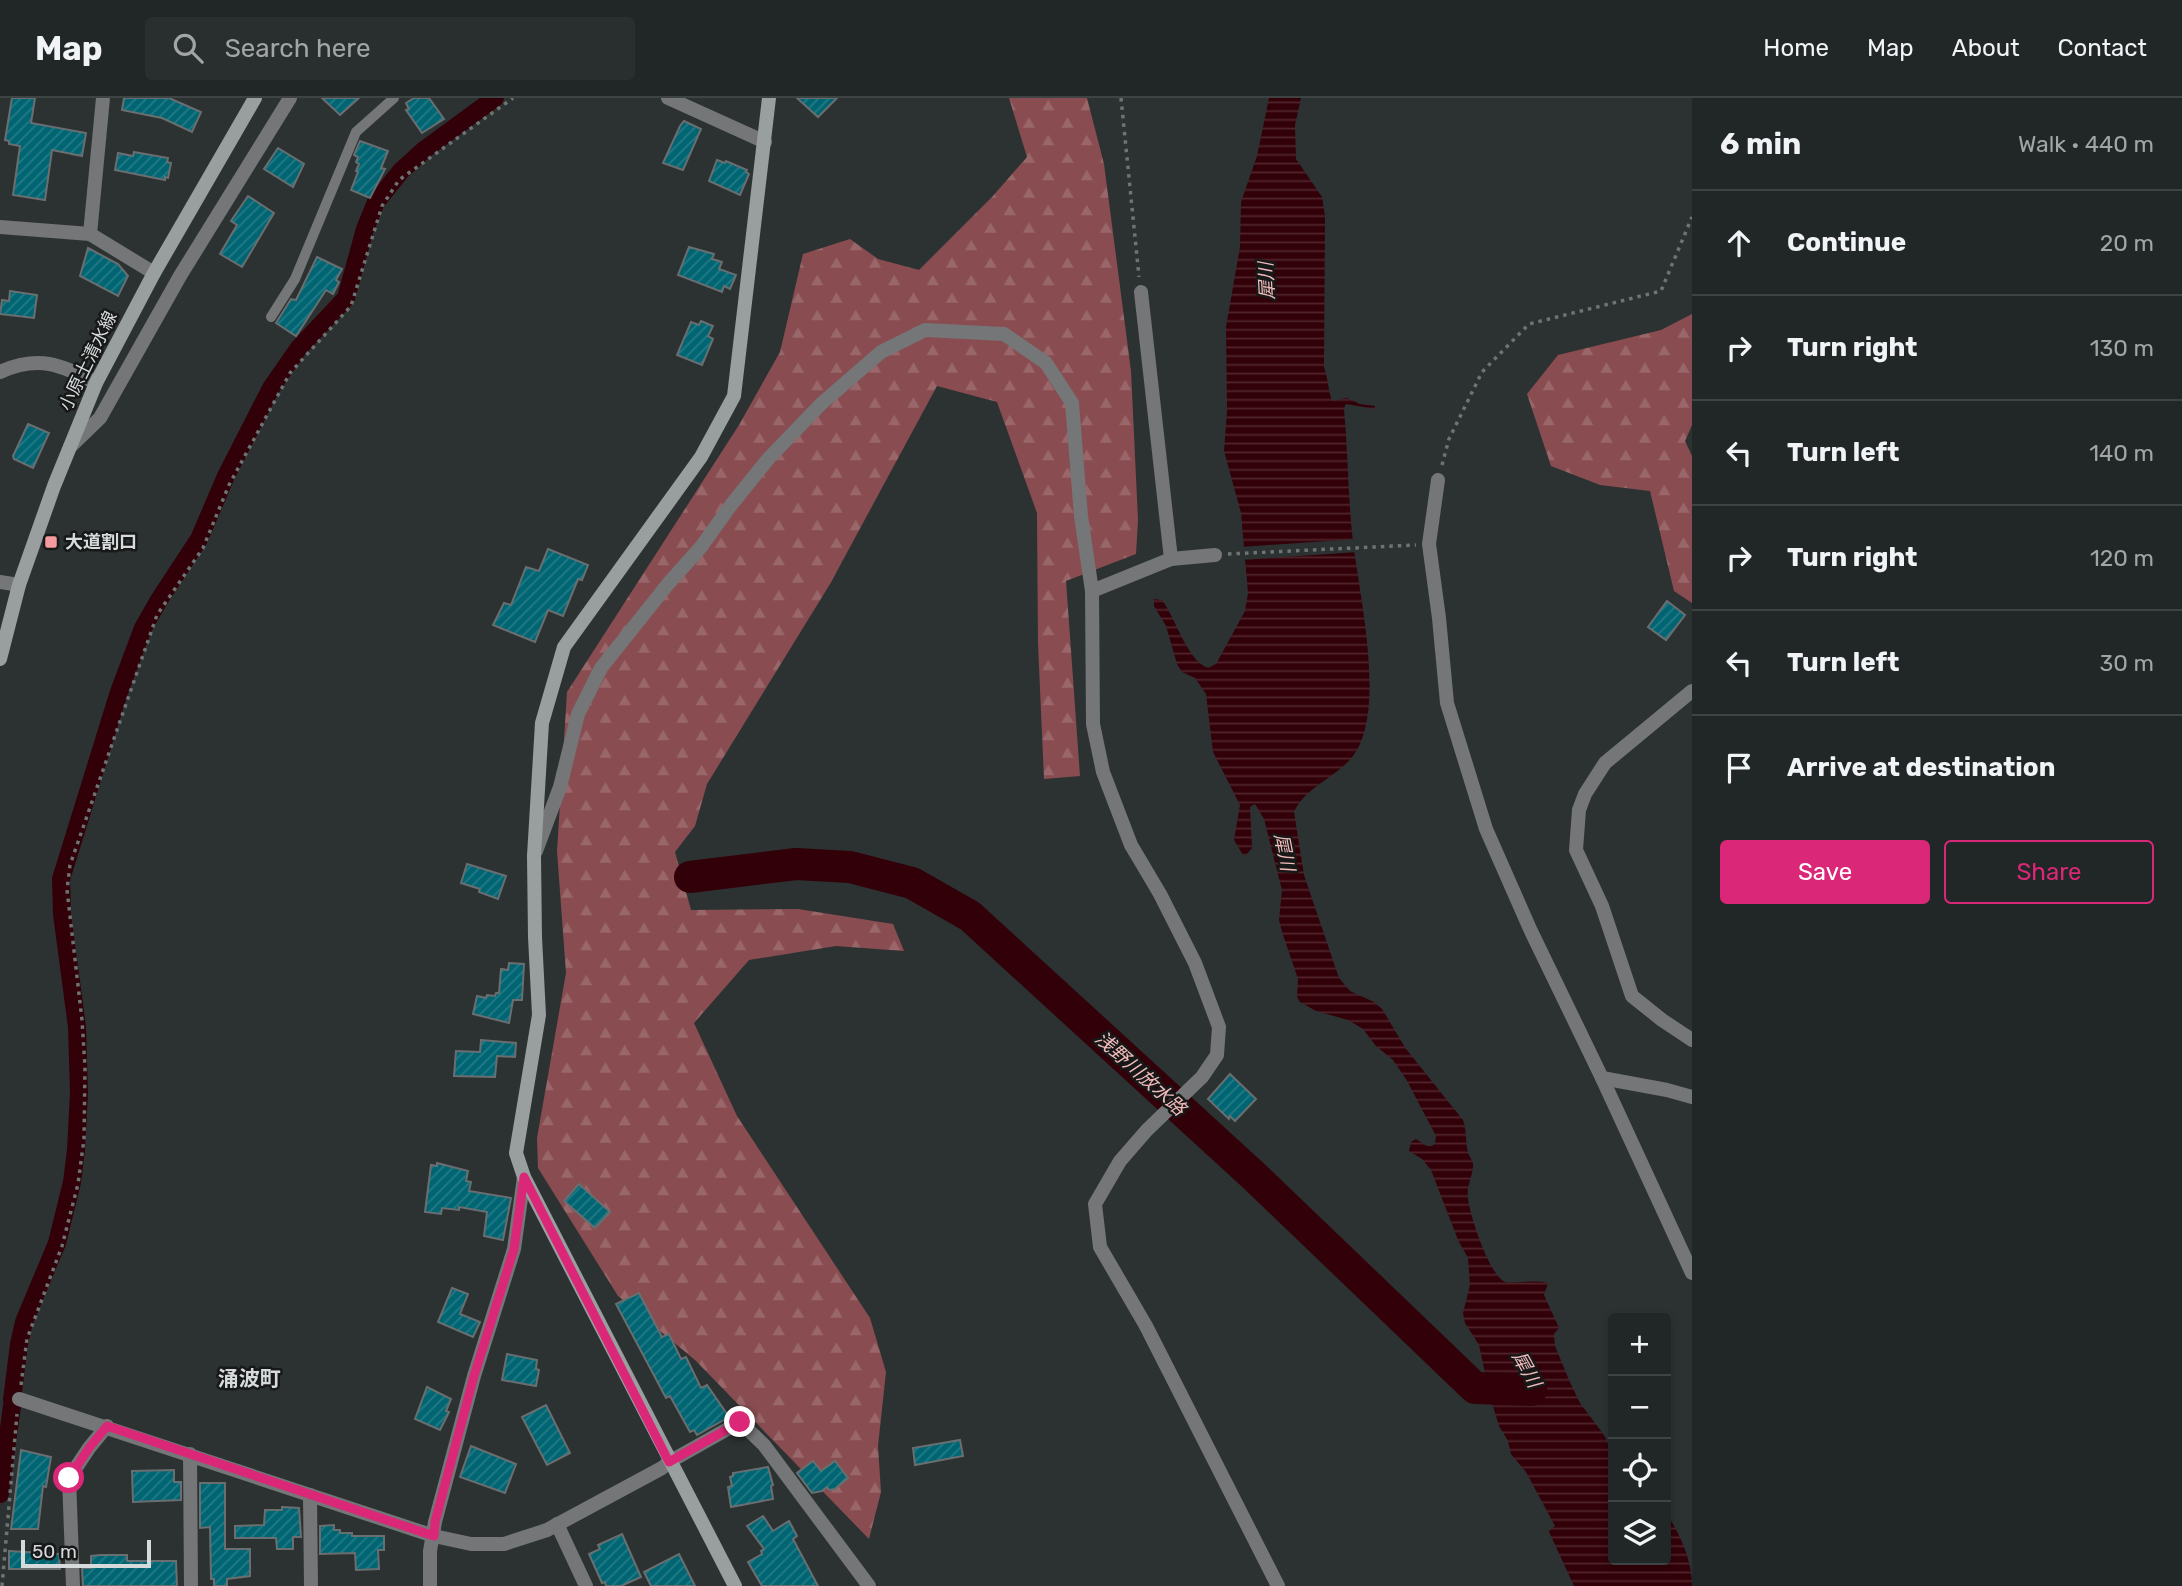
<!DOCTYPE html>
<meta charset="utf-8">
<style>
:root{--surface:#212626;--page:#292e2e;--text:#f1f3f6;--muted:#a2a5a7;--line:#3e4343;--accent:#db2777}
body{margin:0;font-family:Rubik,"Noto Sans JP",sans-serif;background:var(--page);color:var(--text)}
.controls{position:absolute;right:21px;bottom:21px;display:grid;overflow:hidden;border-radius:7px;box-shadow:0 4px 10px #0003}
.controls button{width:63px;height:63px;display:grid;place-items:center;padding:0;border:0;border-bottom:2px solid var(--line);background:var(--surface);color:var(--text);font:35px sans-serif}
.scale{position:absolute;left:21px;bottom:18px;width:130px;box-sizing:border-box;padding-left:7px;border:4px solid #d7dadb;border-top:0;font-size:19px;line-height:24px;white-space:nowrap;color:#d7dadb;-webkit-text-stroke:5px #171919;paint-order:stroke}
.stop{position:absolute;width:21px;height:21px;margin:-16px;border:5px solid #db2777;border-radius:50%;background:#fff}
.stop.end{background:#db2777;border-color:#fff;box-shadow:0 2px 7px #0008}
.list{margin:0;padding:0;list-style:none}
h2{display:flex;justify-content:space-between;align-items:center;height:91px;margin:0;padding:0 28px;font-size:30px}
h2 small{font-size:23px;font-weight:400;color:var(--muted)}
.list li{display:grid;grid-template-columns:46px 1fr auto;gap:21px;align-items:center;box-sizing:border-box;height:105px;padding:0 28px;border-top:2px solid var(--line)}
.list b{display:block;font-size:26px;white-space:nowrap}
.list em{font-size:23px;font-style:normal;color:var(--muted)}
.actions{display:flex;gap:14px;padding:21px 28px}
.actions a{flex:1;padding:16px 0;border:2px solid var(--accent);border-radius:7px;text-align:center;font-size:24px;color:var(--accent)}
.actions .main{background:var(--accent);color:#fff}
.icon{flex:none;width:38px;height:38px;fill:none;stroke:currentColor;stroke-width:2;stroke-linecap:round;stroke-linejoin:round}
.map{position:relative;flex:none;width:1692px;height:1488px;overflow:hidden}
header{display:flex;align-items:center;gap:42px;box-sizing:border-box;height:98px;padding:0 35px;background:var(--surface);border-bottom:2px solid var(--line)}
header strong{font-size:33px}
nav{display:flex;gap:38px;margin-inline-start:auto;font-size:24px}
.search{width:490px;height:63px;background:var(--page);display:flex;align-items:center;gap:18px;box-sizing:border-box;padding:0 24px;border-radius:7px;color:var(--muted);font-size:26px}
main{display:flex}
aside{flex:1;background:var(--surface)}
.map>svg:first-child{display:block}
.forest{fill:url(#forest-firs)}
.water{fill:url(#water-rules)}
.pier{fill:#2c3232}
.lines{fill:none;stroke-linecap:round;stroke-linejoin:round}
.canal{stroke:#320009;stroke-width:18}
.river{stroke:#320009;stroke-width:32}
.building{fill:url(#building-hatch);stroke:#696e70;stroke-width:2}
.path{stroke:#6e7373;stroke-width:3.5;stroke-dasharray:3.5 5;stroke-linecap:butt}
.lane{stroke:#747677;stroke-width:10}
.street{stroke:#747677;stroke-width:14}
.secondary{stroke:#999e9e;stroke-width:14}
.route{stroke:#db2777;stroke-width:9}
.poi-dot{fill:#f49b9f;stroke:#171919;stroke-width:2.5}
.labels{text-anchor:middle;stroke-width:5;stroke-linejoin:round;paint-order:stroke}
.street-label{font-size:18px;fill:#d7dadb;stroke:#171919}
.poi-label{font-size:18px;font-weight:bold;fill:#d7dadb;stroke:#171919;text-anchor:start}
.water-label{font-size:19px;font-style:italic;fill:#f4bbbc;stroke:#171919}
.quarter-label{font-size:21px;font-weight:bold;fill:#d7dadb;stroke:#171919}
</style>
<header>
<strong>Map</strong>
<div class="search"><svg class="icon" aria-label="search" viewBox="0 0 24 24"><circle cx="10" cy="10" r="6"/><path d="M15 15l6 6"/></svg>Search here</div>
<nav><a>Home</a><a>Map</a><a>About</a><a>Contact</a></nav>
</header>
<main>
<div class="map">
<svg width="1692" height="1488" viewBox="0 0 1692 1488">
<defs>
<pattern id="forest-firs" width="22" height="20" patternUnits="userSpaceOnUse" patternTransform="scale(1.75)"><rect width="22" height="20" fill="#894d51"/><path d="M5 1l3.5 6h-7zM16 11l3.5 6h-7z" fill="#996669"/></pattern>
<pattern id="water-rules" width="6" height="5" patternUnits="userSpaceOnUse" patternTransform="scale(1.75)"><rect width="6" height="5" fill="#320009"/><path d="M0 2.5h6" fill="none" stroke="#4f252c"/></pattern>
<pattern id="building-hatch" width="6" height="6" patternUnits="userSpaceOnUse" patternTransform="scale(1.75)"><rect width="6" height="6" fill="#006572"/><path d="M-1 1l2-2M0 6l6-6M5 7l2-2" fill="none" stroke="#247a86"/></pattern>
</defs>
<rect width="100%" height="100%" fill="#2c3232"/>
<g class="forest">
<polygon points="1009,0 1087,0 1104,66 1131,273 1138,422 1136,456 1066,483 1080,678 1044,681 1038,545 1037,415 997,304 937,288 830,486 707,686 695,728 675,754 691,812 798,811 893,826 904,853 836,848 749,862 694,925 737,1018 870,1220 886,1274 878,1348 881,1394 869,1441 695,1262 618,1198 538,1070 537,1040 566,875 557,753 567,594 739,327 780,254 803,156 850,141 878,161 919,172 992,99 1027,59"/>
<polygon points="1692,216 1692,327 1685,343 1692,358 1692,505 1674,493 1650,393 1600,387 1551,368 1527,296 1558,257 1661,232"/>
</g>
<path class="water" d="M1269,0H1301L1295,27L1296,61L1322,99L1325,118L1324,269C1328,280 1328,292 1332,303L1347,300L1360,306L1375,308V311L1346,306L1344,310C1348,355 1348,400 1353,444C1360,499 1382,596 1360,646C1346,678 1308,684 1294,714L1304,777L1339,880L1350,893L1374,904L1382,911L1406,951L1463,1022C1467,1033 1465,1043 1468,1054C1469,1060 1474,1062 1473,1069C1472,1080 1466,1089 1468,1101C1470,1117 1489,1177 1505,1184C1511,1186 1537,1181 1548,1185L1544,1197L1559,1230L1554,1236L1555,1248L1569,1282L1580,1305L1604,1337L1613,1356V1462H1666V1414C1680,1437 1692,1461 1692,1488H1574L1550,1436L1549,1433L1555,1428L1526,1374L1511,1356L1508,1343L1499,1328L1490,1299L1479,1247L1465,1225L1463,1215L1470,1187L1468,1160L1458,1142L1431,1072L1422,1061L1409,1053L1411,1044L1416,1041L1427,1048H1432L1435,1045L1436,1038L1406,981L1393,962L1376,948L1363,931L1348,922L1316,913L1300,904L1297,899L1298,881L1282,834L1279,822L1282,792L1264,721L1255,706L1250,709L1252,750L1246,757H1243L1234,742L1240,707L1213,654L1206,596L1195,580L1182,574L1177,566L1166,528L1154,508V501L1162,502C1176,521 1187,562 1208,570L1216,566L1245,513L1248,495L1241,415L1224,353L1227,313L1226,229L1240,149L1241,104L1257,58Z"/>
<polygon class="pier" points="1357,441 1358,454 1242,462 1241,449"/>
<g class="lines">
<g class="canal">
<polyline points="12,1302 19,1246 24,1224 57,1145 72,1084 76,1052 79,995 77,929 62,816 61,781 119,594 143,530 159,502 199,441 226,378 271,290 298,251 346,200 365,131 376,104 401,73 424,52 495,0"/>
<polyline points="0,1396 12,1308"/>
</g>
<polyline class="river" points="690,779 796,766 850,769 912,785 970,818 1255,1079 1475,1290 1531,1292"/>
</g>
<g class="building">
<polygon points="12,0 35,0 31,25 86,35 82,58 52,52 45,102 13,97 20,48 9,46 9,43 5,42"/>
<polygon points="124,0 169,0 201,14 192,34 162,20 122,12"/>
<polygon points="322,0 359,0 340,17"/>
<polygon points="414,0 429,0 444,21 422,35 406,12 409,11 406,5"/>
<polygon points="797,0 837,0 818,19"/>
<polygon points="684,23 701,31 683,72 663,65 680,28"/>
<polygon points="360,43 388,53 381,70 385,71 370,100 351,92 358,74 356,73 359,66 356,64 358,59 354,57"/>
<polygon points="278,50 304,66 293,89 264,71"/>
<polygon points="134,54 168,60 167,64 171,65 168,80 165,79 165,82 115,72 118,55 133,58"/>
<polygon points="717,62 725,65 726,63 747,72 746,74 749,76 740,97 709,83"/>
<polygon points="248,98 274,115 242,169 220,156 237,127 231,123"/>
<polygon points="689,149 714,156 712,161 722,164 719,171 736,177 730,191 724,188 722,194 678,177"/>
<polygon points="88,150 118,166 128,178 118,198 80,178"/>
<polygon points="317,159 342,171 336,182 339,184 333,196 326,192 296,238 276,225 291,201 296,202"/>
<polygon points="10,193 37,197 34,220 0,216 2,202 9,203"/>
<polygon points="701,223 713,228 708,238 713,241 702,267 677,257 691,224 699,227"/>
<polygon points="28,326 49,335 33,370 14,361 13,358"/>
<polygon points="548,451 588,467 582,482 578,481 563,518 548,512 535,544 493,527 504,505 511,507 526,469 539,473"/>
<polygon points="1667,503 1685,517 1666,542 1648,529"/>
<polygon points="467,766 506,778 498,801 479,794 480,791 461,785"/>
<polygon points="509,865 524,866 522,902 513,902 509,925 473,916 477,898 486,900 487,897 495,898 496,895 499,895 501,871 508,872"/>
<polygon points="481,942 516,945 515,959 497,958 495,979 454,978 456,953 480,954"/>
<polygon points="1230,976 1256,1001 1235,1023 1230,1018 1229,1021 1208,1001"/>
<polygon points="437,1065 468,1073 466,1083 471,1084 469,1093 511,1100 503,1142 484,1138 487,1114 459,1109 459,1112 442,1110 441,1116 425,1114 431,1067 437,1068"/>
<polygon points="579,1086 610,1114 595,1130 564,1103"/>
<polygon points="452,1190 468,1196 460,1216 480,1224 473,1239 438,1224"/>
<polygon points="639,1195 662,1239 669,1236 681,1261 686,1259 701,1290 707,1287 729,1319 697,1337 694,1332 690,1334 670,1298 666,1300 616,1206"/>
<polygon points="507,1256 537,1262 536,1271 539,1272 536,1288 502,1282"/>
<polygon points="427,1289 451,1301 446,1313 449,1314 440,1332 415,1321"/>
<polygon points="546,1307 570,1355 547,1367 522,1319"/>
<polygon points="960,1342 963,1358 915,1367 913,1350"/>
<polygon points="471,1348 516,1366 505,1395 460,1379"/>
<polygon points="21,1352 51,1359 46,1389 43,1388 38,1431 11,1431"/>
<polygon points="813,1363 821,1373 835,1363 848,1380 835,1391 829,1392 827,1389 822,1393 812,1395 797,1375"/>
<polygon points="768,1369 773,1387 771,1388 773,1401 731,1409 728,1389 732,1388 730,1379 733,1378 733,1375"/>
<polygon points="174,1372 174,1384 181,1384 181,1402 133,1404 132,1373"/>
<polygon points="200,1385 225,1385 225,1451 250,1451 250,1478 227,1481 227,1488 214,1488 214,1481 211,1481 210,1429 200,1430"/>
<polygon points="282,1409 299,1410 301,1439 293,1439 293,1451 277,1451 276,1440 235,1440 235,1428 264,1427 265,1412 282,1412"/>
<polygon points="763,1418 773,1433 789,1423 797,1438 793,1441 818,1488 762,1488 748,1464 762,1456 761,1453 764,1451 747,1428"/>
<polygon points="334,1427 334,1432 340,1432 340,1435 352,1435 352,1438 384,1438 384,1452 378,1452 379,1471 356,1472 355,1455 320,1456 320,1428"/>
<polygon points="622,1436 641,1479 621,1488 606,1488 605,1484 602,1485 589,1456 600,1451 598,1447"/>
<polygon points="9,1453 59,1456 60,1471 9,1471"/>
<polygon points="679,1456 695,1488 651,1488 644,1474"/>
<polygon points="101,1457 127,1457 127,1463 176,1463 177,1488 83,1488 82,1470 91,1470 91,1458"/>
</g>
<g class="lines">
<g class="path">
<polyline points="1121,0 1139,179"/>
<polyline points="1442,367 1449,341 1482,274 1529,226 1661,193 1692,119"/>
<polyline points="1228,456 1416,447"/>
<polyline points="21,1287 27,1241 62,1148 78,1086 84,1041 85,969 82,922 67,792 70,767 157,517 203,450 229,387 290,275 351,208 382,108 399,82 513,0"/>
<polyline points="2,1488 17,1316"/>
</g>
<polyline class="lane" points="271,219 295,181 356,34 394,0"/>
<g class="street">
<polyline points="668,0 765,44"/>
<polyline points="0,129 90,136 154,175"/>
<polyline points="90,136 103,0"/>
<polyline points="1141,194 1171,461"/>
<path d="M0,274C38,257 61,266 96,285"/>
<polyline points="70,349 100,320 180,178 290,0"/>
<polyline points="1438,382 1429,446 1439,520 1447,605 1486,731 1530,831 1602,980 1692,1175"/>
<polyline points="0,484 19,487"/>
<polyline points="1092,493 1171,461 1215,457"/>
<polyline points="1692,593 1605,665 1585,696 1579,712 1576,752 1602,808 1632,898 1662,922 1692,942"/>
<polyline points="536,753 560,689 578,616 601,570 668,486 701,449 731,407 769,360 821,306 881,254 925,232 1004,236 1046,265 1072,305 1081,418 1092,493 1093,626 1103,674 1131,747 1160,796 1195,865 1219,929 1217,957 1202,979 1147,1032 1120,1063 1095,1106 1100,1149 1146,1228 1278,1488"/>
<polyline points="1602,980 1667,992 1692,999"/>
<polyline points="19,1301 434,1438 471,1446 504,1446 547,1432 662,1370 669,1364 740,1324 764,1347 869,1488"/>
<polyline points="190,1356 191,1488"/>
<polyline points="310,1397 311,1488"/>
<polyline points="557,1426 586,1488"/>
<polyline points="73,1488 69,1380 89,1350 107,1328"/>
<polyline points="430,1488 430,1453 435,1424 474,1278 514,1151 524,1079"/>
</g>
<g class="secondary">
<polyline points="0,561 19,487 54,388 96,285 154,175 255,0"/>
<polyline points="735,1488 524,1079 516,1055 539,917 535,839 534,758 542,625 564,549 701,359 734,298 769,0"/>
</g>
</g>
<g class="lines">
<polyline class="route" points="69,1380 89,1350 107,1328 434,1438 435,1424 474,1278 514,1151 524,1079 669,1364 740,1324"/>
</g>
<rect class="poi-dot" x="44" y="437" width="14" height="14" rx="3.5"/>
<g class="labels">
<g class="street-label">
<text transform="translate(88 263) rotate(-64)" y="6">小原土清水線</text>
</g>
<g class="poi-label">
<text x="65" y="450">大道割口</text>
</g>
<g class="water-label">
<text transform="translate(1266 183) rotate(-93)" y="7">犀川</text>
<text transform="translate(1285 754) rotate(79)" y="7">犀川</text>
<text transform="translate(1141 975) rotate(42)" y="7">浅野川放水路</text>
<text transform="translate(1527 1271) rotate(61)" y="7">犀川</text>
</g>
<g class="quarter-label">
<text x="249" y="1288">涌波町</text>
</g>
</g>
</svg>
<div class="controls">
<button>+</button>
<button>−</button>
<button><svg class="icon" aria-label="locate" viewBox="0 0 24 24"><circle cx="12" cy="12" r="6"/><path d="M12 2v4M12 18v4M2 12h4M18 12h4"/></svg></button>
<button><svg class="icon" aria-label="layers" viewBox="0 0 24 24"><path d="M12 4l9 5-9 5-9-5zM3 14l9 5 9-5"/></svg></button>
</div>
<div class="scale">50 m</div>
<div class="stop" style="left:69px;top:1380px"></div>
<div class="stop end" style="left:740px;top:1324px"></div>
</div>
<aside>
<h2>6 min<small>Walk · 440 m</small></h2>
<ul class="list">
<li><svg class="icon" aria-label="ahead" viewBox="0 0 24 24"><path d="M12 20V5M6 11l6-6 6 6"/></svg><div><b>Continue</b></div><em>20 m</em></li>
<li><svg class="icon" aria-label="right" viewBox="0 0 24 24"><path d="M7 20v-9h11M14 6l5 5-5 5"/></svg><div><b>Turn right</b></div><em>130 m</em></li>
<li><svg class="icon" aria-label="left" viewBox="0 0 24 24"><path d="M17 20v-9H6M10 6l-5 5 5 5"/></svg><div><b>Turn left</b></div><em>140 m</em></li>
<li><svg class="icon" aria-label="right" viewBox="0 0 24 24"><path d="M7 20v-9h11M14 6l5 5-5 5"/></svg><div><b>Turn right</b></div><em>120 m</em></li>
<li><svg class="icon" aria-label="left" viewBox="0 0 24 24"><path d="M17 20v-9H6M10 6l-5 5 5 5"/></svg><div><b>Turn left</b></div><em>30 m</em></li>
<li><svg class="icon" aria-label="arrive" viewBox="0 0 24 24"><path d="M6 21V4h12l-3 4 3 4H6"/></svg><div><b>Arrive at destination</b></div></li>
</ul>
<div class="actions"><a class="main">Save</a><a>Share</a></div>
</aside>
</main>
